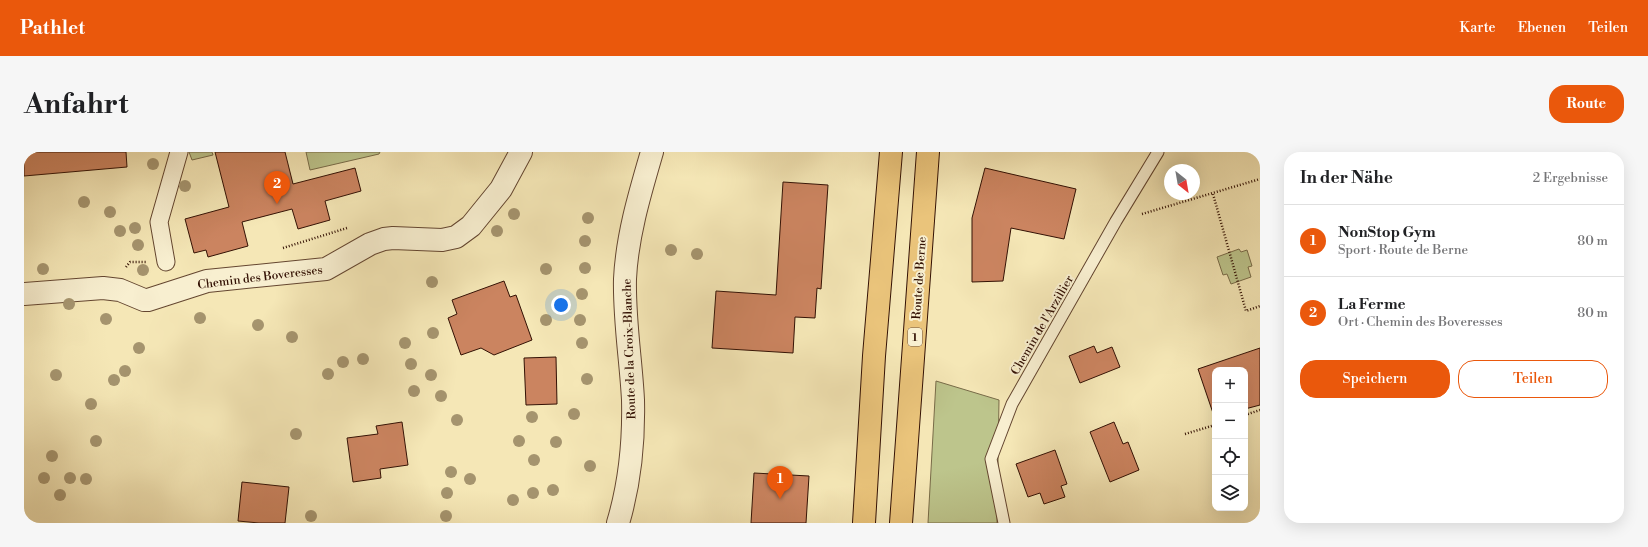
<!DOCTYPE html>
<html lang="de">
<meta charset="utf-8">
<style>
:root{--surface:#fff;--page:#f6f6f6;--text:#202124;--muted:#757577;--line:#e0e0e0;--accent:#ea580c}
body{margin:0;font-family:"Libre Bodoni",serif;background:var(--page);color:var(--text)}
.controls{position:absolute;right:12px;bottom:12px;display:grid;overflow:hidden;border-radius:8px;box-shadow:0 4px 16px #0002}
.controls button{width:36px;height:36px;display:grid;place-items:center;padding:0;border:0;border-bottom:1px solid var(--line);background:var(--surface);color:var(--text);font:20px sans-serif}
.compass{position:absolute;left:1140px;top:12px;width:36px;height:36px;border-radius:50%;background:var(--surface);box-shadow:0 4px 16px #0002;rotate:149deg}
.you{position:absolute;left:537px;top:153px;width:14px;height:14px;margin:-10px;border:3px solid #fff;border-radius:50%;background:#1a73e8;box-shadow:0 0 0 6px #1a73e833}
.badge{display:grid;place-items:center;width:26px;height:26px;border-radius:50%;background:var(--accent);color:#fff;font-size:13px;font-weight:700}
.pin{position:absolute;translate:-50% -33px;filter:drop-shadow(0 1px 2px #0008)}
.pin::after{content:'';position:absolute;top:21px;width:14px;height:12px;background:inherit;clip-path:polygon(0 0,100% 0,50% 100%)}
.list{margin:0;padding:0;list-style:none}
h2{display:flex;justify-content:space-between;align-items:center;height:52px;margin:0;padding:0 16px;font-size:17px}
h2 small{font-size:13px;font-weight:400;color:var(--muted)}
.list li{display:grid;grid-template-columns:26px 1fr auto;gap:12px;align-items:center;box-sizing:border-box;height:72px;padding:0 16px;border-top:1px solid var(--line)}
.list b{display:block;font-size:15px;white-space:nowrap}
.list p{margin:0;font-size:13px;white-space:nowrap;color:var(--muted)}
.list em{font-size:13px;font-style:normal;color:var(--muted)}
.actions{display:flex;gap:8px;padding:12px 16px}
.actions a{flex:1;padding:9px 0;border:1px solid var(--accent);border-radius:16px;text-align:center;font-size:14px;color:var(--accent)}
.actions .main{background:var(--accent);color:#fff}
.icon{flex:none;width:22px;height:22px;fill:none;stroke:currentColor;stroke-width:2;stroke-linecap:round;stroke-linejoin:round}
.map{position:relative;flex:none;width:1236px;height:371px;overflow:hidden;border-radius:16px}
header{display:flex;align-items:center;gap:24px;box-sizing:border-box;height:56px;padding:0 20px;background:var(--accent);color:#fff}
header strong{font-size:19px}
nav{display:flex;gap:22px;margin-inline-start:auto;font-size:14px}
.intro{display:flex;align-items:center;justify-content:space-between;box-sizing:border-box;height:96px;padding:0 24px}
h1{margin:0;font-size:28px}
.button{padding:10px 18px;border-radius:16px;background:var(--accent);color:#fff;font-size:14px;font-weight:700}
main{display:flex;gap:24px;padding:0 24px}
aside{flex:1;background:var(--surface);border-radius:16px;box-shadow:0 4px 16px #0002}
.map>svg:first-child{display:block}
.green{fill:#bdc58c;stroke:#786b48}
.building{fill:#cb8460;stroke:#331104}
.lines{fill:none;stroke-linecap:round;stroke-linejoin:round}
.service-casing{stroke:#644630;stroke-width:13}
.pedestrian-casing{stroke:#644630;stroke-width:19}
.minor-casing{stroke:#644630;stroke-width:24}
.tertiary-casing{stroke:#644630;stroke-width:24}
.primary-casing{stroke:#331104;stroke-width:24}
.path{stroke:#331104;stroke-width:2.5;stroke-dasharray:1 2;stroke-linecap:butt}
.service{stroke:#f8efd0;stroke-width:11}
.pedestrian{stroke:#f8efd0;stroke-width:17}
.minor{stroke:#f8efd0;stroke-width:22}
.tertiary{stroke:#f8efd0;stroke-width:22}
.primary{stroke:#eac47b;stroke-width:22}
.tree{fill:#a5946e}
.labels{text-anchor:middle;stroke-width:4;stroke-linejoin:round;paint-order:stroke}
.shield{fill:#f8efd0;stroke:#6e5441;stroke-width:1}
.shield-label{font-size:11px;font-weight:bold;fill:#331104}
.street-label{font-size:12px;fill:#331104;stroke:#f8efd0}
</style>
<header>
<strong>Pathlet</strong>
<nav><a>Karte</a><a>Ebenen</a><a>Teilen</a></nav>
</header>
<div class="intro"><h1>Anfahrt</h1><a class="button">Route</a></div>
<main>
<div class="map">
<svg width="1236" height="371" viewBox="0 0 1236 371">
<rect width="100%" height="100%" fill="#f5e7b6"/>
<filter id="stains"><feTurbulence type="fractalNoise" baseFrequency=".005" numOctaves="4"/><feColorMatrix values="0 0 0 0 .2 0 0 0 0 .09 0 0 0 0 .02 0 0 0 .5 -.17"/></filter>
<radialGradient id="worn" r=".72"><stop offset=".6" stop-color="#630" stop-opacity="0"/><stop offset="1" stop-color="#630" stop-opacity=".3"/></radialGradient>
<g class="green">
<polygon points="165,0 188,0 189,3 168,8"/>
<polygon points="282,0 356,0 355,2 286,18"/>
<polygon points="1215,97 1217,100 1223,98 1228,114 1224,115 1227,125 1207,132 1203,122 1199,123 1193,105"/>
<polygon points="912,229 975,248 973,371 904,371"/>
</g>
<g class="building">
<polygon points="0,0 102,0 103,15 0,24"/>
<polygon points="191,0 261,0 269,32 331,16 337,39 301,49 306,68 274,77 268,57 218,70 224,94 184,105 182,98 170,101 161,67 205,55"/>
<polygon points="961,16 1052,37 1040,87 987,76 979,129 948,130 948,66"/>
<polygon points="759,30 804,33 797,137 793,136 791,166 771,165 769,201 688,196 692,139 752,143"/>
<polygon points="480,129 486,145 492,143 508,188 470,203 457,196 437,203 424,166 433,162 428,148"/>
<polygon points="1070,194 1073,201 1088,195 1096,215 1056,231 1045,204"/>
<polygon points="1236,196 1236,253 1221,257 1221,218 1191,218 1191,267 1174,217"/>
<polygon points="532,205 533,252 502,253 500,206"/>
<polygon points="378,270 384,313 356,317 357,326 329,330 323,286 354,282 352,274"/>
<polygon points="1090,270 1099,292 1104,290 1115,318 1086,330 1066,280"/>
<polygon points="1031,298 1043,332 1037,334 1041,345 1020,352 1016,341 1004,345 992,312"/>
<polygon points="730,321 785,324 782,371 727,371"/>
<polygon points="218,330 265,335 261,371 235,371 214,369"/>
</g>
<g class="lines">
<defs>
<polyline id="service" points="980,371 967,307 988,252 1092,69 1134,0"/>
<polyline id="pedestrian" points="142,110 135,70 155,0"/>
<polyline id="minor" points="0,142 79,136 96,138 120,148 124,148 183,129 302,117 346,92 360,87 369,86 418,88 432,85 447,74 477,37 497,0"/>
<path id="tertiary" d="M594,371C606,331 610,290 609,248C607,208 600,168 601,127C603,84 616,41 628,0"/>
<g id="primary">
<polyline points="840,371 850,204 867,0"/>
<polyline points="877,371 904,0"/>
</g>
</defs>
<use href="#service" class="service-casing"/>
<use href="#pedestrian" class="pedestrian-casing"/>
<use href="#minor" class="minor-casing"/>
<use href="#tertiary" class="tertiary-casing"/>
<use href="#primary" class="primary-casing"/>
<g class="path">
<polyline points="1189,42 1222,159 1236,154"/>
<polyline points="1118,62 1236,27"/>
<polyline points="259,96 323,76"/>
<polyline points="102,115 106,110 122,110"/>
<polyline points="1221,263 1236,258"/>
<polyline points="1161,282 1191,273"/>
</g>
<use href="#service" class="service"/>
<use href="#pedestrian" class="pedestrian"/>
<use href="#minor" class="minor"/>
<use href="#tertiary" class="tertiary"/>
<use href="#primary" class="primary"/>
</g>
<g class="tree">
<circle cx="129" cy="12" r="6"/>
<circle cx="161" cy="34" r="6"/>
<circle cx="60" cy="50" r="6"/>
<circle cx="86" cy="60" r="6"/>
<circle cx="490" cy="62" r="6"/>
<circle cx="564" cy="66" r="6"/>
<circle cx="111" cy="76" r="6"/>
<circle cx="96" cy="79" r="6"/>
<circle cx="473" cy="79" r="6"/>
<circle cx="561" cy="89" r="6"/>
<circle cx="114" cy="93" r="6"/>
<circle cx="647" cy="98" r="6"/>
<circle cx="673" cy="102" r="6"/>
<circle cx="561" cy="116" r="6"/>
<circle cx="19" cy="117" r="6"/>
<circle cx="522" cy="117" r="6"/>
<circle cx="119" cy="118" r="6"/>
<circle cx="408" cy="130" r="6"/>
<circle cx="558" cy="142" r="6"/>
<circle cx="45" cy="152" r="6"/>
<circle cx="176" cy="166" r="6"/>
<circle cx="82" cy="167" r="6"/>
<circle cx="522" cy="168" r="6"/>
<circle cx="556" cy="168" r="6"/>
<circle cx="234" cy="173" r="6"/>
<circle cx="409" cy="181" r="6"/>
<circle cx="268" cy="185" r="6"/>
<circle cx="381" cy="191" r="6"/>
<circle cx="558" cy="191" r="6"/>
<circle cx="115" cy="196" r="6"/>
<circle cx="339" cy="207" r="6"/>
<circle cx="319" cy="210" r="6"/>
<circle cx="387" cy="212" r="6"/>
<circle cx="101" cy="219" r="6"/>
<circle cx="304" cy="222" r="6"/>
<circle cx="32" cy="223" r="6"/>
<circle cx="407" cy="223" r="6"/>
<circle cx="563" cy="227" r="6"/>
<circle cx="90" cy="228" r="6"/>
<circle cx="390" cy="239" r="6"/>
<circle cx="417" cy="244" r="6"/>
<circle cx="67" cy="252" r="6"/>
<circle cx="550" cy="262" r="6"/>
<circle cx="508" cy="265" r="6"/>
<circle cx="433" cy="268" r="6"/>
<circle cx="272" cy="282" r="6"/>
<circle cx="72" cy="289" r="6"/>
<circle cx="495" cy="289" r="6"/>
<circle cx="532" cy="290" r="6"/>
<circle cx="28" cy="304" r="6"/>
<circle cx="510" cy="308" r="6"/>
<circle cx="566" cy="314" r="6"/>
<circle cx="427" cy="320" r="6"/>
<circle cx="20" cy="326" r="6"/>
<circle cx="46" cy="326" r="6"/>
<circle cx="62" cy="327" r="6"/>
<circle cx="446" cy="327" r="6"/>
<circle cx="529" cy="338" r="6"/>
<circle cx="423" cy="341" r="6"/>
<circle cx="509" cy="341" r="6"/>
<circle cx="36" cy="343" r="6"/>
<circle cx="489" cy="348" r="6"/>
<circle cx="287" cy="364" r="6"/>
<circle cx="422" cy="364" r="6"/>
</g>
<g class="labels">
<rect class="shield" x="884" y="176" width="14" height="18" rx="3"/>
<g class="shield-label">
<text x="891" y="189">1</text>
</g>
<g class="street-label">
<text transform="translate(236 125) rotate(-7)" y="4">Chemin des Boveresses</text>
<text transform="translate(895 126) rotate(-86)" y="4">Route de Berne</text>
<text transform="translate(1018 173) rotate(-60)" y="4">Chemin de l'Arzillier</text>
<text transform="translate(605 197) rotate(-92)" y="4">Route de la Croix-Blanche</text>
</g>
</g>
<rect width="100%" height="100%" filter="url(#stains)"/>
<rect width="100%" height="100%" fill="url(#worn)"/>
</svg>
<div class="controls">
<button>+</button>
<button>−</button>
<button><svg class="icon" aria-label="locate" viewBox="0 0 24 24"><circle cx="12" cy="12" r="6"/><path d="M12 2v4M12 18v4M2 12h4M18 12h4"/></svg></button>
<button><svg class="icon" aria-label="layers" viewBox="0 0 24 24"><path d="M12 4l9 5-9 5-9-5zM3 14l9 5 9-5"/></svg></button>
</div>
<svg class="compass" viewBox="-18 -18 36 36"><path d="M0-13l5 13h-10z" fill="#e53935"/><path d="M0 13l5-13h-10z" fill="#757577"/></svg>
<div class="you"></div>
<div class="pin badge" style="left:756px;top:347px">1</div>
<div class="pin badge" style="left:253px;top:52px">2</div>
</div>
<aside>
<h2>In der Nähe<small>2 Ergebnisse</small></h2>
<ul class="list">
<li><span class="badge">1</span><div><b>NonStop Gym</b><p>Sport · Route de Berne</p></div><em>80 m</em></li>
<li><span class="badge">2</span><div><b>La Ferme</b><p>Ort · Chemin des Boveresses</p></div><em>80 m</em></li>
</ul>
<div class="actions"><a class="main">Speichern</a><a>Teilen</a></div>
</aside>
</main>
